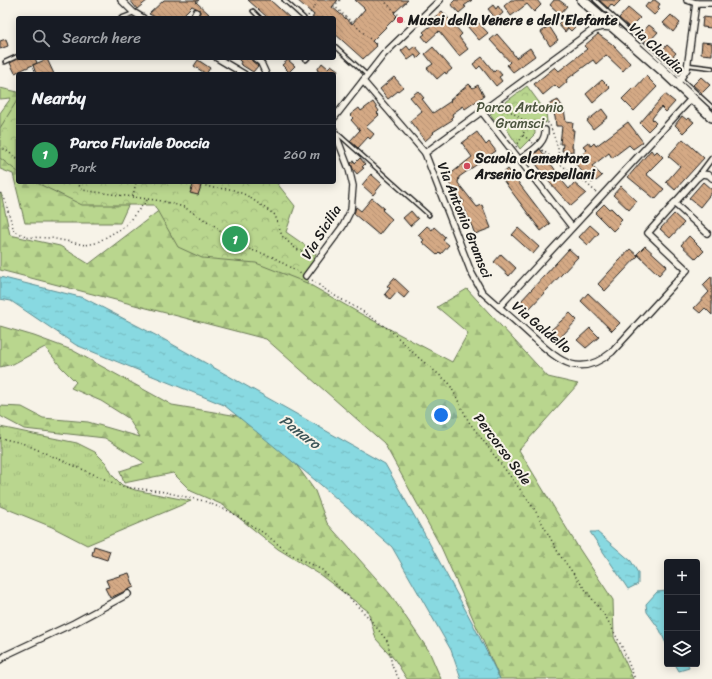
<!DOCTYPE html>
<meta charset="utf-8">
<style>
:root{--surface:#171b24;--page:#20242c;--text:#f1f3f6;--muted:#9ea1a6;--line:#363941;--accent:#d1495b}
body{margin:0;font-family:Sriracha,sans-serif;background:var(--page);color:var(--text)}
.controls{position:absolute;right:12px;bottom:12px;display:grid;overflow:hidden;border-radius:4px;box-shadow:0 2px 10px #0003}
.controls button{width:36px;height:36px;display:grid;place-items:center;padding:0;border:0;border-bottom:1px solid var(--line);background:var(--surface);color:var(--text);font:20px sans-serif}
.you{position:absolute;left:441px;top:415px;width:14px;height:14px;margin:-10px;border:3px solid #fff;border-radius:50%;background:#1a73e8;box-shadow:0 0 0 6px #1a73e833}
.badge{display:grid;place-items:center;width:26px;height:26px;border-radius:50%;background:var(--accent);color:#fff;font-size:13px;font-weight:700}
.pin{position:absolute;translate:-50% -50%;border:2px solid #fff;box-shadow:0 1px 4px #0006}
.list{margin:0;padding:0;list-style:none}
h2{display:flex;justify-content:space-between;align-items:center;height:52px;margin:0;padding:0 16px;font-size:17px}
h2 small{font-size:13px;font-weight:400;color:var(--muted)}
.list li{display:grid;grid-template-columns:26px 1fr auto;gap:12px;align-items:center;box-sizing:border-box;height:60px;padding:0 16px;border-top:1px solid var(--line)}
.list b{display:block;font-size:15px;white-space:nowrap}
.list p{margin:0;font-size:13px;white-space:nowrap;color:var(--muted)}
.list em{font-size:13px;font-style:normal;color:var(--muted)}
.icon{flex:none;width:22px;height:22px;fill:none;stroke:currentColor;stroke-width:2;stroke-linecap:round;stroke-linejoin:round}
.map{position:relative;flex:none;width:712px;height:679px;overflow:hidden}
.search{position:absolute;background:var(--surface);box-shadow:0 2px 10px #0003;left:16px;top:16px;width:320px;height:44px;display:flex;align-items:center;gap:10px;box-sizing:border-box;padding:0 14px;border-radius:4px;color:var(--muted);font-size:15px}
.panel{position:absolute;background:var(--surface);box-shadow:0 2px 10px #0003;left:16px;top:72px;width:320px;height:112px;border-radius:4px}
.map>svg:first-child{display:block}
.grass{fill:url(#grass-tufts);stroke:#6a7955}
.forest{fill:url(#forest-firs);stroke:#6a7955}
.park{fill:url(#park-crowns);stroke:#6a7955}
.water{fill:url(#water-ripples);stroke:#5d8d92}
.building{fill:url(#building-back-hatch);stroke:#1c1c1c}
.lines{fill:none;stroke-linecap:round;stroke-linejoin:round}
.service-casing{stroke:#1c1c1c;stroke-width:5.5}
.pedestrian-casing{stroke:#1c1c1c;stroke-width:7}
.minor-casing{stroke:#1c1c1c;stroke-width:8}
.primary-casing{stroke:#1c1c1c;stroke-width:12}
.path{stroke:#1c1c1c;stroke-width:1.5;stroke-dasharray:1 3;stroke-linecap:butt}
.service{stroke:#f7f3e8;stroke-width:2.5}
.pedestrian{stroke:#f7f3e8;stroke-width:4}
.minor{stroke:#f7f3e8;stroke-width:5.5}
.primary{stroke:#f7f3e8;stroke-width:9}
.poi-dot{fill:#d1495b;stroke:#f7f3e8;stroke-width:1.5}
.labels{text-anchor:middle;stroke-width:4;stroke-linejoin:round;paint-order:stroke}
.poi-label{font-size:14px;font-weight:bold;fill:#1c1c1c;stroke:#f7f3e8;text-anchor:start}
.street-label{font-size:14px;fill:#1c1c1c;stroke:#f7f3e8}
.park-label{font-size:14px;fill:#4b543e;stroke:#f7f3e8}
.water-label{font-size:15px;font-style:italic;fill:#3c5557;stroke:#f7f3e8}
</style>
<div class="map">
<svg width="712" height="679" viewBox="0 0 712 679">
<defs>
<pattern id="grass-tufts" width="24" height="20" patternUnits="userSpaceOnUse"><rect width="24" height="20" fill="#b9d68e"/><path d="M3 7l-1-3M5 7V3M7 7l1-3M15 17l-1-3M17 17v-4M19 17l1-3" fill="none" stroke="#9eb77a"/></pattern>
<pattern id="forest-firs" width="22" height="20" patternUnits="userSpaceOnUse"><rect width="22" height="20" fill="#b9d68e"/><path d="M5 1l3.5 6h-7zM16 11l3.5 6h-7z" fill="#9eb77a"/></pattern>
<pattern id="park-crowns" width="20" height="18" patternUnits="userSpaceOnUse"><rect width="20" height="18" fill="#b9d68e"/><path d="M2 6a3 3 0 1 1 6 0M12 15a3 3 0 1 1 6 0" fill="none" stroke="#9eb77a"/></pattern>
<pattern id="water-ripples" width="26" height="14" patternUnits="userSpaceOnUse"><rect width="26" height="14" fill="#88d9e1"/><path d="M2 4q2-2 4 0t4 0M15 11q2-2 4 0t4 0" fill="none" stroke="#75bac0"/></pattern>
<pattern id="building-back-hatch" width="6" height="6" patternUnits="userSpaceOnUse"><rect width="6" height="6" fill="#d4a985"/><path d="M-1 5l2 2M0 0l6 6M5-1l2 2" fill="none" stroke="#b59172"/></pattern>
</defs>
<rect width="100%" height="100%" fill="#f7f3e8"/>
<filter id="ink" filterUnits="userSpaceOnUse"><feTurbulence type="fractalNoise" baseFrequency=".025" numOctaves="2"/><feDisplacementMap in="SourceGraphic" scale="8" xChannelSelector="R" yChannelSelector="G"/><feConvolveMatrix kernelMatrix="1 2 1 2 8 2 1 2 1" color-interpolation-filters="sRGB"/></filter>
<g filter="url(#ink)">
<polygon class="grass" points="0,427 77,443 95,452 106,463 113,476 122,485 135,490 191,501 87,545 52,527 0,506"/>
<g class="forest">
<polygon points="0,88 18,92 18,182 69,182 131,199 120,223 25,223 13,174 0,169 0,113 11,98 0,99"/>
<polygon points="1,193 10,235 60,246 89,264 165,206 258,255 361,314 452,362 468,333 437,307 467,289 548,377 578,384 519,450 578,547 613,600 614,637 633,679 500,679 441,547 384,443 266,339 0,270 0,194"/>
<polygon points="0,326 34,336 72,350 172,405 238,416 288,453 315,491 327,523 390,594 429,651 441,679 407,679 395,660 376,639 368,611 319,574 278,549 223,505 191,491 173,473 124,483 120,471 145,463 105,438 24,429 0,416 0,406 22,407 43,418 88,422 140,437 128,418 101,401 71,388 76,382 61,367 45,347 13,364 0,367"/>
</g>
<g class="park">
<path d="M527,86L546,112L547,122C538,123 534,125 535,134L520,149L502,122L499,125L490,114Z"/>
<polygon points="18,99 18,172 0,158 0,128"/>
<polygon points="35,182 276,182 295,206 286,232 316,253 307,283 256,263 202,258 178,247 154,205 82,205"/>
</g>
<g class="water">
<polygon points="0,277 84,298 163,339 385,464 425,535 472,622 500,679 461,679 451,650 392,547 321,485 224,405 76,345 11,301 0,299"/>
<polygon points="590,532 597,532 631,561 638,573 638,584 628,589"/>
<polygon points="667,591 667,646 660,630 647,612 646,604 657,592"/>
<polygon points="675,664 688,664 689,668 679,671"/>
</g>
<g class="building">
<polygon points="130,0 148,0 137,9"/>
<polygon points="164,0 199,0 196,2 209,14 207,15 210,18 198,18 200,14 200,10 192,6 180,18 157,18 149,14"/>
<polygon points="248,0 270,0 290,18 268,18"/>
<polygon points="297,0 338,0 332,7 352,24 365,9 355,0 408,0 394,13 397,16 372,41 377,46 363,59 334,33 334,18 312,18 314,15"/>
<polygon points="455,0 472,0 464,6 466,7 459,13 451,4"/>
<polygon points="511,0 537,0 541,5 534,12 527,4 511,16 504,6"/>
<polygon points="554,0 559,0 567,6 560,14 550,5"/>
<polygon points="599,0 621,0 614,7 611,4 608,8"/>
<polygon points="653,0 655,0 660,4 658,7 660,9 654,15 645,7 648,3 650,4"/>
<polygon points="493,5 496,9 498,6 503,13 496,19 488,9"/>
<polygon points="628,8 640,18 630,28 619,18"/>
<polygon points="442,11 462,34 459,37 468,49 459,56 439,31 427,42 422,36 425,34 423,32 434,23 431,20"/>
<polygon points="671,15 680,23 673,32 663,23"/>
<polygon points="703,17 712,18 712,28 702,27"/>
<polygon points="475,19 488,33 479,40 467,26"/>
<polygon points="562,20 567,24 571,21 576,26 571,31 568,28 565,32 558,24"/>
<polygon points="649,25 658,32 648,43 639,36"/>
<polygon points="549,26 558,40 550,46 541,32"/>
<polygon points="497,34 510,49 516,58 530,48 535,56 513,72 507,65 510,62 490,40"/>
<polygon points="598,34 612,44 630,63 623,71 606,55 596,64 593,60 566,80 567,82 559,89 555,85 543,95 534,84 555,67 559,71 587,49 584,46"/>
<polygon points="6,39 8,46 0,49 0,41"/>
<polygon points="702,42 712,43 712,55 701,54"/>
<polygon points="667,45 676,53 668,62 659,54"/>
<polygon points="407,46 410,50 415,46 422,54 417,59 415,55 408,60 401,51"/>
<polygon points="433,47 452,69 446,74 445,72 437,79 427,68 433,64 425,54"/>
<polygon points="482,57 494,72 497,69 502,75 499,77 502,81 496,86 480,66 477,69 473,64"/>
<polygon points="20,58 35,58 37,63 15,73 10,63"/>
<polygon points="237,58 251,58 252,61 258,66 253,72 240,64 241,62"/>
<polygon points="47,59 54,74 36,74 33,65"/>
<polygon points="198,60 210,68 206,74 194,66"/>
<polygon points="288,60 295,66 289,72 282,65"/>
<polygon points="322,63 328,68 331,65 338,70 336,73 336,74 323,74 317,70"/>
<polygon points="646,76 657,87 634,111 622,99 633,88 634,89"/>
<polygon points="394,77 403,87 388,99 380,89"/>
<polygon points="701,77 710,85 702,93 693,85"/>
<polygon points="602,80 610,88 593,103 586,94"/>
<polygon points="469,84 473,88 478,85 484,96 465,109 463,106 452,114 453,116 451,118 452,120 433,132 434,133 425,141 410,121 422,111 410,97 418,91 424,98 422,99 433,113 451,101 450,100"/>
<polygon points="665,94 675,102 666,112 661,107 653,117 652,119 656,123 648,131 640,123"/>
<polygon points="558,100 564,109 566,122 573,123 572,130 574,130 572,147 573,147 573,152 562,151 563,144 560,144 562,126 556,126 555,117 553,111 548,105"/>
<polygon points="373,102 379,111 377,113 379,115 366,127 374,134 370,139 368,137 358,148 350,141 360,130 351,120 353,118 350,115 359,108 361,111"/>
<polygon points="602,109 608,117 593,129 587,121"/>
<polygon points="682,116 687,120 689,118 694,122 683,133 675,125"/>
<polygon points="628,122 643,142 633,149 629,145 612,158 609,153 592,166 602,176 596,181 595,180 592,183 574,162 587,150 583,146 588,142 591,146 594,143 596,146"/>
<polygon points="477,132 486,145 489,142 496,151 459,177 458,183 477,207 482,205 491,228 475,234 465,210 461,205 464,202 450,185 449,180 450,176 453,172 472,157 462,143"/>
<polygon points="683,139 704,158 675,190 666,182 680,166 668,156"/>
<polygon points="540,149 559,175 558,176 569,189 574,183 586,193 571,206 549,182 531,157"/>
<polygon points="651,150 654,154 657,151 663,157 646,174 664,189 655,199 628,177"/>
<polygon points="360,158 365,164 362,167 364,168 357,174 353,169 351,163 354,161 355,163"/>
<polygon points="508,169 550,224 541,231 500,176"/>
<polygon points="371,174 382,184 373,195 362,185"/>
<polygon points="703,182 712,190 712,192 700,207 689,198"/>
<polygon points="194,183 201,186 198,195 190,193"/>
<polygon points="621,186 637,201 629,210 613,195"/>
<polygon points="372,198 384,208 382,210 392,219 379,235 354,214 356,207 361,211"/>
<polygon points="604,204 609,209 611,208 622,219 619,222 620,224 613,231 595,213"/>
<polygon points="411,211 418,219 410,226 403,218"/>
<polygon points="674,214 684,223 670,238 660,229"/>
<polygon points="590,225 599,233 588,245 579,237"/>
<polygon points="427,226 432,230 434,227 445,237 443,240 449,245 441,254 440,252 437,255 422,242 424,240 418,235"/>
<polygon points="518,228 539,247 533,254 512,235"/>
<polygon points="689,236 704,251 696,259 681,245"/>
<polygon points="645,246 667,266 659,275 637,254"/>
<polygon points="569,249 578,257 529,309 520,302"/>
<polygon points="630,249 638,256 605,291 598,284"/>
<polygon points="501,254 516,268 509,276 494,262"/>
<polygon points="712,276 712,315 705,308 700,313 694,308 709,292 703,285"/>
<polygon points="394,278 409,292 404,298 397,292 390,300 385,294 390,288 387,286"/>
<polygon points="588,293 620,323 612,331 581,301"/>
<polygon points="570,313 577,320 560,338 551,330"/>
<polygon points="590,328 599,337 586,348 577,340"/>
<polygon points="94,546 110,551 107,560 92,555"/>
<polygon points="129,573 134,587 110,598 105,588 109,587 106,580"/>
</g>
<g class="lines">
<defs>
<g id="service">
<polyline points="284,0 304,18"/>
<polyline points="595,0 712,107"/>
<polyline points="253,11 260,18"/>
<polyline points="121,18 134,13"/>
<polyline points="334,45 367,75"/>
<polyline points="303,58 306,60 308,58"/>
<polyline points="5,62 18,56"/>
<polyline points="688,65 712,68"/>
<polyline points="337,133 429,215"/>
</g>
<polyline id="pedestrian" points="700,174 712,158"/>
<g id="minor">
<polyline points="121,0 133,12 143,18"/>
<polyline points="687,0 696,3 712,3"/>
<polyline points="193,18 196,12"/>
<polyline points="594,29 597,14"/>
<polyline points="217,58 244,74"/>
<polyline points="255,58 261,63 266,74"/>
<polyline points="363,81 425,153"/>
<polyline points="677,84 687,69 696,3"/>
<path d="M691,99L499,307C511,317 523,328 535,339C561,363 580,378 612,352L687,270L648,233L696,179L702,174L709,175L712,178"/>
<polyline points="482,112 572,227"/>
<polyline points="334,118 384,54 440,0"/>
<path d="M520,160C529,152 546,144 545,130"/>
<polyline points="674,203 707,233"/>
<polyline points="306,276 343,226 351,210 353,186 349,169 334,130"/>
<polyline points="499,307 482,292 471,272 425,153 594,29 603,27 613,28"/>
<polyline points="0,660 6,655 74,623 128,594"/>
</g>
<polyline id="primary" points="582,0 661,69 712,117"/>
</defs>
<use href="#service" class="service-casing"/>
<use href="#pedestrian" class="pedestrian-casing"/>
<use href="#minor" class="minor-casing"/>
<use href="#primary" class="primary-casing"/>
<g class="path">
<polyline points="340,0 334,6 378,46"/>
<polyline points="383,0 404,20"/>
<polyline points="308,16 317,3"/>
<path d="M502,104C511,112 524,123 537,124C539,124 544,123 547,122L550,125L558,148L559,163"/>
<polyline points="523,135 533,143"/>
<polyline points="0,147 6,150 18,160"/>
<polyline points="516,147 522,137 528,122"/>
<polyline points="542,150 568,170 570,170 574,172 597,193"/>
<polyline points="77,182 82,190 162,201 184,207 215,226 233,244 273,257 301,274"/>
<polyline points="194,182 213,188 231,189 246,195 275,215 282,236 296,249 309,254 315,253"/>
<polyline points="0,193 4,197 14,231 28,237 51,238 85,245 96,243 124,227 148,199"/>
<polyline points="133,196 136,182"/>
<polyline points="312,280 330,293 362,311 390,330 419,358 449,383 469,422 523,493 535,510 559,554 607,619 622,647 635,679"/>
<polyline points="0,438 22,443 123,487 160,491 204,501 231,512 265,534 290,554 322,570 369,618 388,642 392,666 399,679"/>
</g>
<use href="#service" class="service"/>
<use href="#pedestrian" class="pedestrian"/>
<use href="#minor" class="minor"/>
<use href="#primary" class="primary"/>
</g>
</g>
<g class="poi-dot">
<circle cx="400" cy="20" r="4"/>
<circle cx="467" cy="166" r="4"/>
</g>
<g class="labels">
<g class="poi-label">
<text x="408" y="25">Musei della Venere e dell'Elefante</text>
<text x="475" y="163">Scuola elementare<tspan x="475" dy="16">Arsenio Crespellani</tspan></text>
</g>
<g class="street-label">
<text transform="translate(657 48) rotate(42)" y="5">Via Claudia</text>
<text transform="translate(465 220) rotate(68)" y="5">Via Antonio Gramsci</text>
<text transform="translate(321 232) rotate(-58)" y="5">Via Sicilia</text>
<text transform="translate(542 327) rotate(40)" y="5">Via Galdello</text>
<text transform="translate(503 449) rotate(53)" y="5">Percorso Sole</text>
</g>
<g class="park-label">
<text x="520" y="112">Parco Antonio<tspan x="520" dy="16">Gramsci</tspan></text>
</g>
<g class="water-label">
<text transform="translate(300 432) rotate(37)" y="5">Panaro</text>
</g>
</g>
</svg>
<div class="controls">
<button>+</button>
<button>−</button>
<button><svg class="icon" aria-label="layers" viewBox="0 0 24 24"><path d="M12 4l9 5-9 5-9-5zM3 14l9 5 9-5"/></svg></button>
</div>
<div class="you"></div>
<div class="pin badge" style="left:235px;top:239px;background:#2e9e5b">1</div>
<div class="search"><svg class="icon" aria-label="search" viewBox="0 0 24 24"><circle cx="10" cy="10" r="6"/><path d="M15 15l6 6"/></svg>Search here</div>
<section class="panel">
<h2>Nearby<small></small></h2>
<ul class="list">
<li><span class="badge" style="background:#2e9e5b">1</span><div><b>Parco Fluviale Doccia</b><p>Park</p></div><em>260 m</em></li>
</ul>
</section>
</div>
